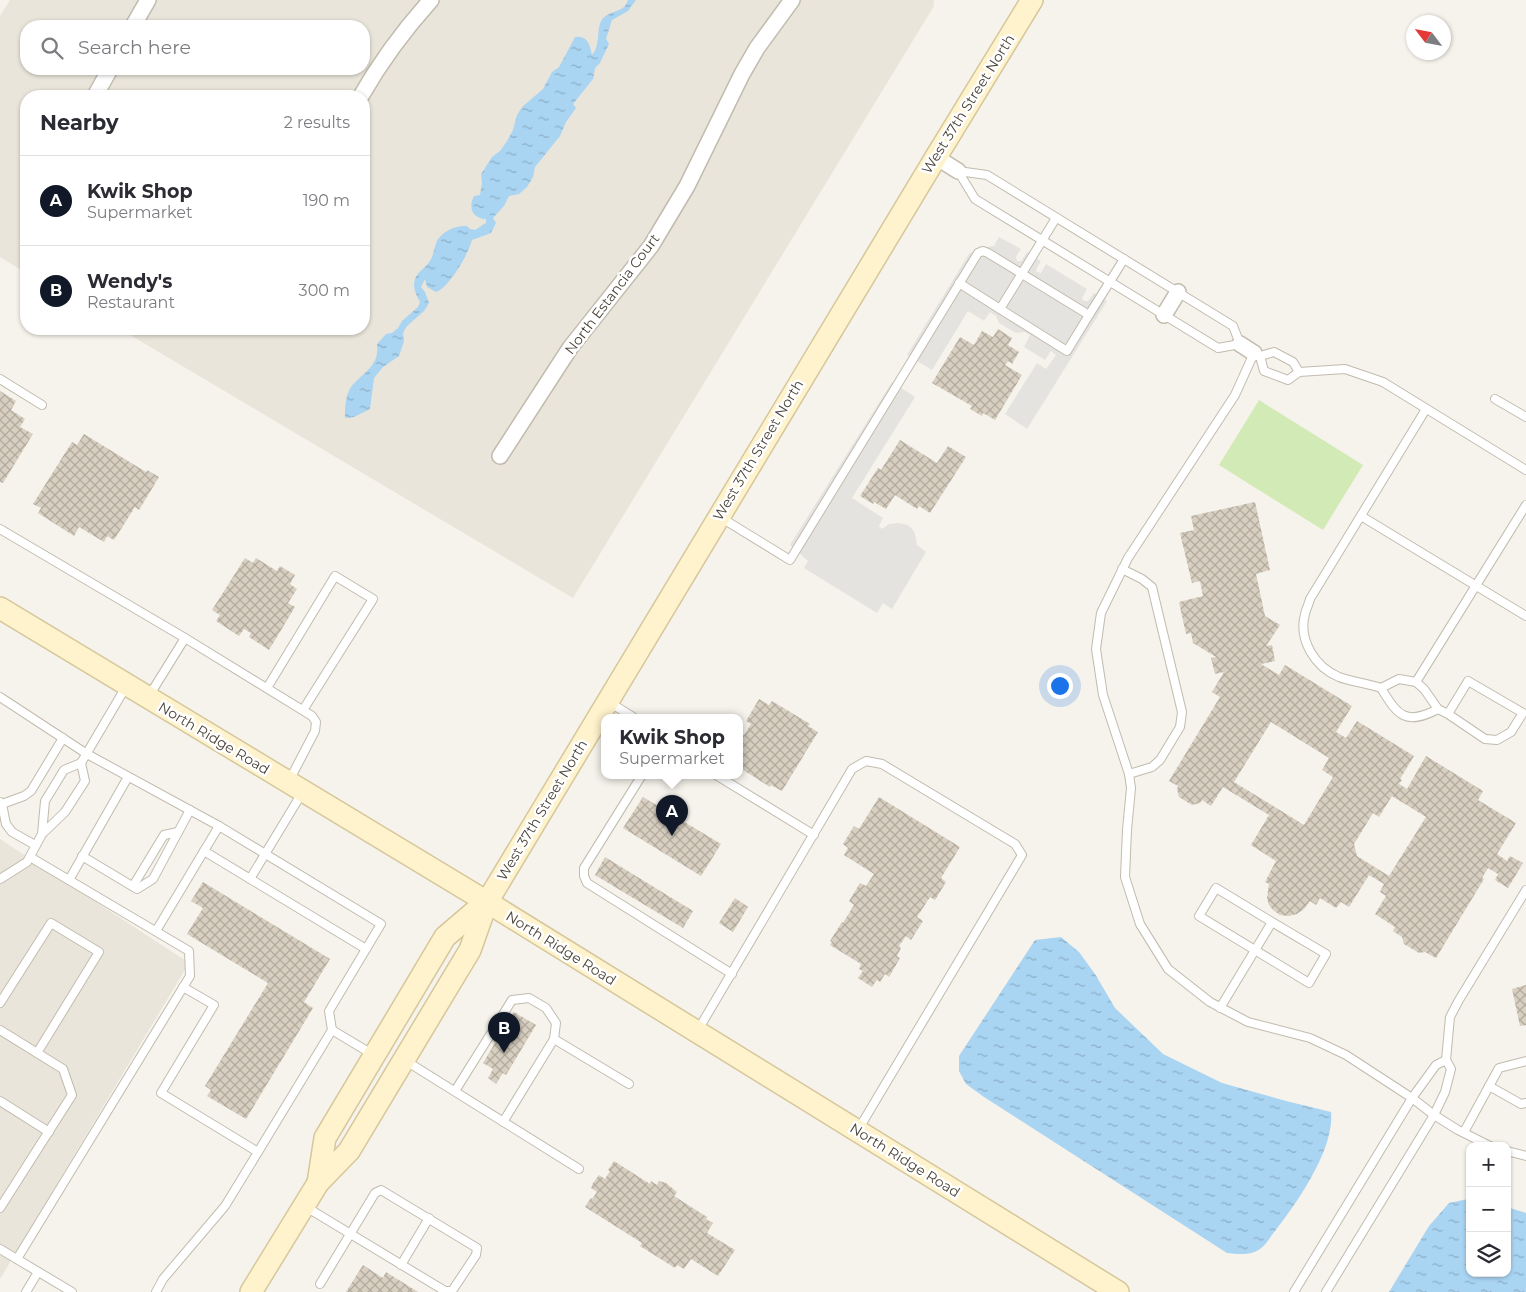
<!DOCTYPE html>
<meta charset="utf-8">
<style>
:root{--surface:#fff;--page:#f2f2f3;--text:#2b2b33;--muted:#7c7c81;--line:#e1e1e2;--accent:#111827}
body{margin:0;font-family:Montserrat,sans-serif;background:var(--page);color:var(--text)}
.controls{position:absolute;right:15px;bottom:15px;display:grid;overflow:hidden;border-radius:10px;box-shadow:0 1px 4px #0004}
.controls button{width:45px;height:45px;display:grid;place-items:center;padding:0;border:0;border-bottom:1px solid var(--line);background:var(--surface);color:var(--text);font:25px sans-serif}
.compass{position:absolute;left:1406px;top:15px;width:45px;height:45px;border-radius:50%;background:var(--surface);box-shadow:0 1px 4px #0004;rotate:302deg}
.you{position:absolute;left:1059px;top:685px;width:18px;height:18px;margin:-12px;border:4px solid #fff;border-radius:50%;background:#1a73e8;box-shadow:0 0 0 8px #1a73e833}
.badge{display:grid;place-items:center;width:32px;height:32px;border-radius:50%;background:var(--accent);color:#fff;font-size:16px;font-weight:700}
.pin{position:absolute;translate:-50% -41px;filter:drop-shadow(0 1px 2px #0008)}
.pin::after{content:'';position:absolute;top:26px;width:18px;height:15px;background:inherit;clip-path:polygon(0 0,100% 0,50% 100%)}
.popup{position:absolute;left:601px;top:714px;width:142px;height:65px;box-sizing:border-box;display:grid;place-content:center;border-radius:10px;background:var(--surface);filter:drop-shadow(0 1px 4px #0005);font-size:16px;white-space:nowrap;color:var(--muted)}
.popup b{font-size:19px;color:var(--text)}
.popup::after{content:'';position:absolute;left:50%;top:100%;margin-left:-10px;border:10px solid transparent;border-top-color:var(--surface)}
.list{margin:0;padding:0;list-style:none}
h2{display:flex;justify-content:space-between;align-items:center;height:65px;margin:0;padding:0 20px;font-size:21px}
h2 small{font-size:16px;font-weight:400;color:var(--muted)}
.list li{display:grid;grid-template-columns:32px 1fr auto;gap:15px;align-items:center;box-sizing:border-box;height:90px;padding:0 20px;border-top:1px solid var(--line)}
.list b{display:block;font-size:19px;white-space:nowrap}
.list p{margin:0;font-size:16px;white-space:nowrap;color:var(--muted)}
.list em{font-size:16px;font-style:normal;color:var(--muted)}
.icon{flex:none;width:28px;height:28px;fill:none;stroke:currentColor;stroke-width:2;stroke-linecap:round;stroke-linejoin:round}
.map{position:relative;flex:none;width:1526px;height:1292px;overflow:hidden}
.search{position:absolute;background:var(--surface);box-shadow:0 1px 4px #0004;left:20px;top:20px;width:350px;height:55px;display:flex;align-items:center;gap:12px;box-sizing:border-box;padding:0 18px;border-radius:20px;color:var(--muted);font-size:19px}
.panel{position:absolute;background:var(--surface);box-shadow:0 1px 4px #0004;left:20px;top:90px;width:350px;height:245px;border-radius:20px}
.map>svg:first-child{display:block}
.residential{fill:#eae5da;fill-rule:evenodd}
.green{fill:#d2eab5}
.parking{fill:#e5e3e0}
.water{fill:url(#water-ripples)}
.building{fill:url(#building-cross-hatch);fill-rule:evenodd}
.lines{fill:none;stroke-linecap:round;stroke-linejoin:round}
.lane-casing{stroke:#c2bbae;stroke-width:10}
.street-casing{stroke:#c2bbae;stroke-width:18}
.secondary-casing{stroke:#d6c79b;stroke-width:24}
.lane{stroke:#fff;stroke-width:8}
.street{stroke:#fff;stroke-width:15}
.secondary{stroke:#fff3cd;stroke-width:21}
.labels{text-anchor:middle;stroke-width:5;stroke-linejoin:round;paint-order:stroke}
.street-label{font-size:14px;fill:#4b4439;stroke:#fff}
</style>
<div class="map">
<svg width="1526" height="1292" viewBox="0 0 1526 1292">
<defs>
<pattern id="water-ripples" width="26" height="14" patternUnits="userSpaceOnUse" patternTransform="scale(1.25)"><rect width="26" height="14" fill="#a9d4f2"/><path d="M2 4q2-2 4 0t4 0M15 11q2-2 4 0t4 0" fill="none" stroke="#8caec5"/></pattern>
<pattern id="building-cross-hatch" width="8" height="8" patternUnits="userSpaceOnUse" patternTransform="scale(1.25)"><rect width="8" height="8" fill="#d8cfc1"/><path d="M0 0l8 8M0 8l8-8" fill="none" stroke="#b1aa9e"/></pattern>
</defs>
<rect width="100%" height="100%" fill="#f6f3ec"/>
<g class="residential">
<path d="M10,0H934V6L573,598L120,329H364V96H26V273L0,257V16ZM26,26H364V69H26Z"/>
<polygon points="0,839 189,963 0,1279"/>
</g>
<polygon class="green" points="1259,400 1363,465 1323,530 1219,465"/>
<g class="parking">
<polygon points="999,237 1021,249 1016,257 1017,261 1021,261 1027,252 1041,261 1036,270 1037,272 1041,273 1046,264 1087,289 1082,298 1084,301 1088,301 1094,293 1107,301 1027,429 1005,414 1037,363 1046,369 1056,355 1051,351 1045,360 1024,347 1030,335 1024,332 1016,333 999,323 996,316 990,312 984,321 968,311 932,370 907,355 969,254 977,248 994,246"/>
<polygon points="892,382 915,397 852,498 883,518 879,526 882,529 889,524 898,523 908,525 914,531 916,538 917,545 926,552 892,609 883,603 877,613 804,568 808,561 790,545"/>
</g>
<g class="water">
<path d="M628,0H636L628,11L612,20L606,39L609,44L600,63L595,68L593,79L573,104L576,108L566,122L560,136L535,167L533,177L527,187L519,194L509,196L504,206L493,218L496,223L491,233L472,240C469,253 449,288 436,292L427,287L425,279L421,287L425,292L429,303L424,311L407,326L403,333L404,341L399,356L383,367L374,378L370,409L354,417L345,418C345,408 345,396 351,387C363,372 380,366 377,344L386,334L392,333L398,328L402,321L418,307L420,302C417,296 414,291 414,284C415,272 424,270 429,262C434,256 434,247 437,241C442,231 457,225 467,226L470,229L475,230L486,223V219C472,218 468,207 474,196L480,195L482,183L481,174L485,168L492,157L500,151L507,141L513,130L517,115L522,107L543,89L552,72L559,67L565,56L575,37C588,35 590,46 592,55C602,43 595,28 603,18C609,12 618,12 624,7C626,5 627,2 628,0Z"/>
<path d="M1061,937L1079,952L1095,974L1115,1008L1163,1054L1222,1083L1286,1101L1331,1112C1335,1148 1297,1203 1275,1231C1270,1237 1266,1245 1260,1249C1251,1256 1237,1254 1227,1253L984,1097L966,1084L959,1071V1056L1035,940Z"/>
<polygon points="1468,1199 1470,1199 1470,1273 1507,1273 1507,1207 1526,1213 1526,1292 1389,1292 1429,1226 1449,1203"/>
</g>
<g class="building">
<polygon points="998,329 1012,338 1008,345 1019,352 1012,364 1008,361 1005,365 1022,375 995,420 983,413 982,416 970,409 972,406 932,383 960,337 974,345 982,331 993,337"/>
<polygon points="0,391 16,401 11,410 25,419 20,427 33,434 3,483 0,482"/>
<polygon points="84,434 146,472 147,470 159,477 139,510 135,507 114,540 107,536 104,542 79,527 74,536 38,513 41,508 33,504 72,442 77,445"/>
<polygon points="900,440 937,463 948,446 966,457 930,513 919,506 917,509 895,495 886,509 874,502 873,504 860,496 878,468 881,470"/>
<path d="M1255,502L1270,570L1256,574L1265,616L1280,625L1266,646L1272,645L1275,661L1261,664L1279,675L1285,665L1352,706L1336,732L1346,738L1357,721L1414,756L1400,779L1402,780L1399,784L1407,789L1426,756L1483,791L1478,800L1516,823L1497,854L1507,861L1510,856L1523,863L1508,888L1495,880L1498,874L1488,868L1482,878L1484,879L1436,958L1425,952L1419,953L1404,944L1402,937L1393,931L1395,927L1375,914L1386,896L1380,892L1384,884L1369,875L1349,907L1341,902L1336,908L1320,898L1316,905L1310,901L1304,909L1297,914L1289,916L1280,915L1273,910L1269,905L1267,898L1269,884L1265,882L1276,861L1251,845L1269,815L1223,787L1211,806L1202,800L1200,803L1192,805L1179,797L1177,789L1178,786L1169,781L1220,697L1212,692L1224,672L1215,674L1211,658L1216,657L1193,643L1191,633L1186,634L1179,602L1203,596L1200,581L1192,583L1180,533L1194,530L1191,516ZM1271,722L1329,758L1322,770L1333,777L1304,825L1234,782ZM1392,796L1426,817L1389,876L1357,856L1354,844L1373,813L1379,817Z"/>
<polygon points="245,558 253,563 256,558 277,571 280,566 295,575 290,584 297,589 288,603 295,607 269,650 249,637 251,633 244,629 239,636 216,621 220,615 212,610"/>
<polygon points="759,699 769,705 772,701 810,724 808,726 818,732 782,791 771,785 770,787 740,768 740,732 744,735 751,724 746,721"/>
<polygon points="643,797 721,844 701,876 623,828"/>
<polygon points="879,797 960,847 941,878 946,882 935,900 930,897 917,917 923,921 911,940 906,936 899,946 901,948 897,956 900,958 889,977 885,974 880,982 877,980 872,987 858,978 863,971 859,969 861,964 830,945 832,942 830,941 842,922 843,923 854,905 849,901 860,883 866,886 874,874 844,855 848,848 843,844 854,826 859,829"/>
<polygon points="605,857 693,911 683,928 595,875"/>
<polygon points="203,882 330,959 304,1002 313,1008 246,1119 207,1096 211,1090 205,1086 268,983 187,934 203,908 191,901"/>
<polygon points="735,898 748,907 733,932 719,923"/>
<polygon points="1526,985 1526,1025 1520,1026 1512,989"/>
<polygon points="514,1012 536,1025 506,1075 503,1073 496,1084 488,1078 493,1069 483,1063 495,1043 493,1041 499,1031 504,1023 506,1024"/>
<polygon points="614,1161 650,1184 651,1181 657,1185 659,1181 666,1183 677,1192 674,1196 707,1217 706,1219 713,1223 707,1233 735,1250 718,1276 691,1259 684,1269 677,1265 675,1268 640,1246 642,1243 585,1207 591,1198 592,1199 597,1192 591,1188 593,1183 599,1175 605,1179 610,1171 608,1170"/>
<polygon points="363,1265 383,1278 386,1272 418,1292 346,1292"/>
</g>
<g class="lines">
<defs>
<g id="lane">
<polygon points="958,171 987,175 1233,326 1240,344 1218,348 975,199"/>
<polyline points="959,283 1000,309 1056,218"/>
<polyline points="1000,309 1067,351 1089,315"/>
<polyline points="1260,356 1274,352 1293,362 1299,372"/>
<polyline points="0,379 42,405"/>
<polyline points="1495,399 1526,417"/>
<path d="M1426,409L1310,599C1309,604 1306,609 1305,614C1298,640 1315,667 1339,677C1352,682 1367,683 1381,688C1398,716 1406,726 1438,709L1448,714L1485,739L1497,740L1511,732L1523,713L1468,681L1448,714"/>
<polyline points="1361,516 1526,616"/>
<polyline points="720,517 790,560 978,253 983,251 988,253 1089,315 1124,259"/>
<polyline points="0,529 185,638 312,716 316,722 315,731 289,781"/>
<polyline points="1122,569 1142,579 1152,587 1182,712 1180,727 1160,760 1152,767 1129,774"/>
<polyline points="267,688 335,576 373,599 303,710"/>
<polyline points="1381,688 1399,679 1416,682"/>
<polyline points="149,696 185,638"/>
<polyline points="0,697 87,754 219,826"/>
<polyline points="609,702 633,717"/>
<polyline points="1438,709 1424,689 1416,682 1526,505"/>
<polyline points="642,775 584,868 584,876 587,883 732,974"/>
<polyline points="716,775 814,835"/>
<polyline points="0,802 2,804 6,824 12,832 35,845"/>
<polyline points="2,804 24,796 31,791 63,738"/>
<polyline points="42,834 45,801 64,770 81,763 127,685"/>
<polyline points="204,851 366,949"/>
<polyline points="82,856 137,889 153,879 190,810"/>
<polyline points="0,879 27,862 42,834 65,812 85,781 81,763"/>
<polyline points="250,879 302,793"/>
<polyline points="69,880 128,777"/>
<polyline points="133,886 164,835 178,832"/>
<polyline points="156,931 219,826 381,924 329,1011 332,1030 258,1152 161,1093 214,1005 183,987"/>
<polyline points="0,1003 51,923 99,952 37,1053"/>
<polyline points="1220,1008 1272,922 1326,954 1309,983 1199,916 1216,888 1272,922"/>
<polyline points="0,1030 63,1069 72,1095 0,1208"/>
<polyline points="332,1030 372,1054"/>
<polyline points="698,1030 852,769 866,761 882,764 1015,844 1022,855 858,1130"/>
<polyline points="1446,1060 1450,1017 1459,1000 1526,890"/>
<polyline points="406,1061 579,1169"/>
<polyline points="1489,1086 1521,1104 1526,1103"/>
<polyline points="455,1091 512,1000 529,998 546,1008 556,1023 554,1039"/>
<polyline points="0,1101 49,1132"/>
<polyline points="503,1122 554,1039 629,1084"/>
<polyline points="1464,1132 1499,1068 1526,1061"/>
<polyline points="1490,1146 1458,1130 1434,1115 1412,1098 1346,1055 1310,1038 1248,1022 1210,1002 1168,969 1140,924 1125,877 1127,830 1131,788 1129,774 1103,695 1096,649 1101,613 1128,558 1235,395 1254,353 1260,356 1264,371 1288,380 1299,372 1345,369 1383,382 1526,470"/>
<polyline points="1507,1151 1526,1156"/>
<polyline points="306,1207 445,1291 452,1291 476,1255 477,1248 381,1190 375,1193 320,1284"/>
<polyline points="0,1249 72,1292"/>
<polyline points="17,1259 190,976 189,951 30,857"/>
<polyline points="401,1265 429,1218"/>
<polyline points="26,1292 38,1272"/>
<polyline points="156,1292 163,1279 225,1206 258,1152"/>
<polyline points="1294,1292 1412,1098 1436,1065 1446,1060 1451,1069 1445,1092 1434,1115 1326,1292"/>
</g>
<g id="street">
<polyline points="133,26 148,0"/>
<polyline points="95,96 110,69"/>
<path d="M361,96C381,61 404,30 431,0"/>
<polyline points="936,157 958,171"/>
<polyline points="1164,315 1178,292"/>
<polyline points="1240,344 1254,353"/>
<polyline points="500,456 570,348 651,246 687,186 742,74 757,48 792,0"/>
</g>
<g id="secondary">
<polyline points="0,608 487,902 1118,1292"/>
<polyline points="318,1183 325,1138 445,937 486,902"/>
<polyline points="251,1292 318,1183 349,1151 470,950 487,902 936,157 1032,0"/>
</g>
</defs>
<use href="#lane" class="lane-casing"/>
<use href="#street" class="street-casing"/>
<use href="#secondary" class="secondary-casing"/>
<use href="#lane" class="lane"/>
<use href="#street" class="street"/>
<use href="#secondary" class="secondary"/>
</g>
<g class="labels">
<g class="street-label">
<text transform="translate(968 104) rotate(-58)" y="5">West 37th Street North</text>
<text transform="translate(612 294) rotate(-53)" y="5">North Estancia Court</text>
<text transform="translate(758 450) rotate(-59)" y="5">West 37th Street North</text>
<text transform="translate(214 738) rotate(31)" y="5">North Ridge Road</text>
<text transform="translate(542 810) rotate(-59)" y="5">West 37th Street North</text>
<text transform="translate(561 948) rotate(32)" y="5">North Ridge Road</text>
<text transform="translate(905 1160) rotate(32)" y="5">North Ridge Road</text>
</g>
</g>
</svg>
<div class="controls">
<button>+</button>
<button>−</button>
<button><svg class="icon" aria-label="layers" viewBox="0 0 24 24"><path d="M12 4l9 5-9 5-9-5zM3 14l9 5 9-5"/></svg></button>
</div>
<svg class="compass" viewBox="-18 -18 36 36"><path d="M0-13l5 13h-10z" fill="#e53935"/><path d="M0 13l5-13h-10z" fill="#7c7c81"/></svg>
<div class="you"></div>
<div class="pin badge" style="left:672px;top:836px">A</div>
<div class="popup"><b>Kwik Shop</b>Supermarket</div>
<div class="pin badge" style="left:504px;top:1053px">B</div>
<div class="search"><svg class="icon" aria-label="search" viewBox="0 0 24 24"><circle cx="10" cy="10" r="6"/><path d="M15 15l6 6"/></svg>Search here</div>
<section class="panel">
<h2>Nearby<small>2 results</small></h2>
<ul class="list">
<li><span class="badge">A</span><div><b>Kwik Shop</b><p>Supermarket</p></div><em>190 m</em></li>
<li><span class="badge">B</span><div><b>Wendy's</b><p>Restaurant</p></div><em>300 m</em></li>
</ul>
</section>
</div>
